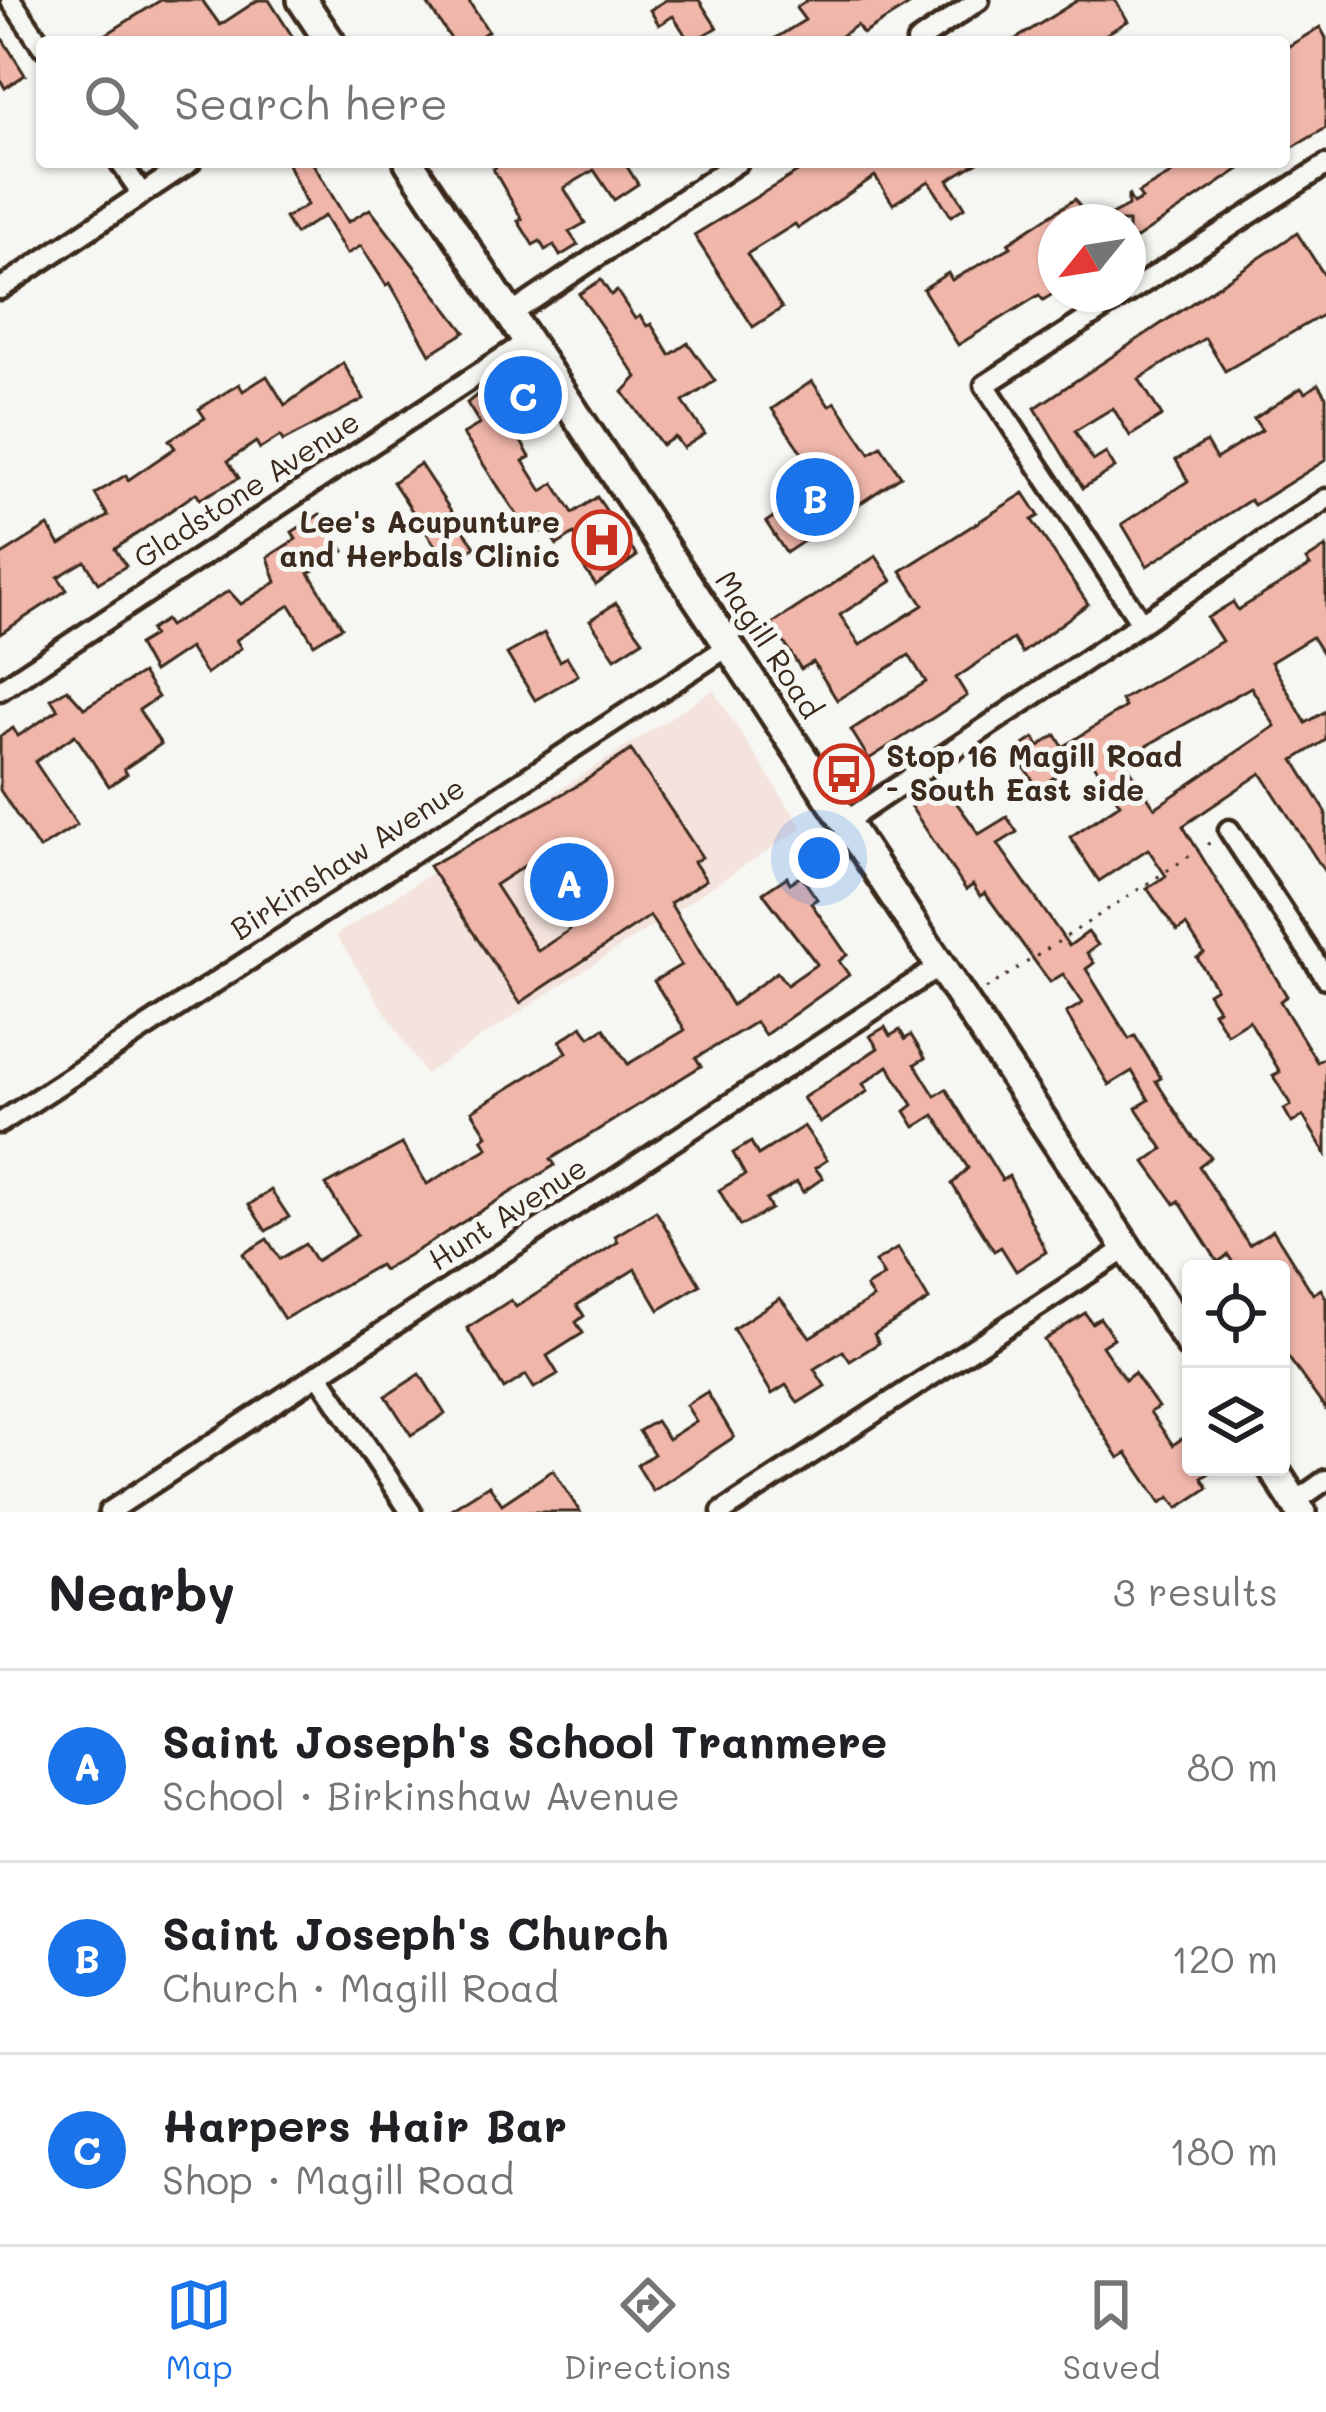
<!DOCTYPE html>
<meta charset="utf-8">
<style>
:root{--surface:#fff;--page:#f2f2f2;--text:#202124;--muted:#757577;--line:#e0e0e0;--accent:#1a73e8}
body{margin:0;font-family:Mali,sans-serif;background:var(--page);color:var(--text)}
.controls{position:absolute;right:36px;bottom:36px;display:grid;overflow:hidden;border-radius:12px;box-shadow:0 3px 9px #0004}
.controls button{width:108px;height:108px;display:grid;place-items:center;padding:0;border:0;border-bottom:3px solid var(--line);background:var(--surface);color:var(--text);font:60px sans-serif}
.compass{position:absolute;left:1038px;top:204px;width:108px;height:108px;border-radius:50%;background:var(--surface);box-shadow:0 3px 9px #0004;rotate:240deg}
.you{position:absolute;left:819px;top:858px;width:42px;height:42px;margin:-30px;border:9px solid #fff;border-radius:50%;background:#1a73e8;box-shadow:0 0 0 18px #1a73e833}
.badge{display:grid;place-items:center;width:78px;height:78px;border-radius:50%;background:var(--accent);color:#fff;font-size:39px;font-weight:700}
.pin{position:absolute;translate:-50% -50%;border:6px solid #fff;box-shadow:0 3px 12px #0006}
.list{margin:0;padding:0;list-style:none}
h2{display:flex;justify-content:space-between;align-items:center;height:156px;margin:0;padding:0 48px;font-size:51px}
h2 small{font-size:39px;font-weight:400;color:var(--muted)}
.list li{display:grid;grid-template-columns:78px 1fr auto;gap:36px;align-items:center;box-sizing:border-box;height:192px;padding:0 48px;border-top:3px solid var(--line)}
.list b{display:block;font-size:45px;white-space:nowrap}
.list p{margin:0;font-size:39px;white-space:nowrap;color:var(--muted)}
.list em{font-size:39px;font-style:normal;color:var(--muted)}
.icon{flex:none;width:66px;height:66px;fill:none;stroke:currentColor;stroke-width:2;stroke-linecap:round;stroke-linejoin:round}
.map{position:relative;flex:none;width:1326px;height:1512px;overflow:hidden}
.search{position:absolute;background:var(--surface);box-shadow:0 3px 9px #0004;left:36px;right:36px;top:36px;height:132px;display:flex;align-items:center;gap:30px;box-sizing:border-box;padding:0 42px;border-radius:12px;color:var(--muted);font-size:45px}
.sheet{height:732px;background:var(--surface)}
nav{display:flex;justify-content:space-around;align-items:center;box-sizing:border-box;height:168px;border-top:3px solid var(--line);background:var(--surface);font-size:33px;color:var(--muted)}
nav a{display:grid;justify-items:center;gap:6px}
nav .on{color:var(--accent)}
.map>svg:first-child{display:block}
.built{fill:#f4e3dc}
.building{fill:#f0b6aa;stroke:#3b2a1e;stroke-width:3;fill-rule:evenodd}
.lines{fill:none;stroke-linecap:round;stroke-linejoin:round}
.street-casing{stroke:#3b2a1e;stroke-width:27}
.secondary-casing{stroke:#3b2a1e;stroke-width:36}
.path{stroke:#3b2a1e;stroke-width:3;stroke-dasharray:3 9;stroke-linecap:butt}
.street{stroke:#f6f6f2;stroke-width:18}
.secondary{stroke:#f6f6f2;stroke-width:27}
.labels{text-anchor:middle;stroke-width:10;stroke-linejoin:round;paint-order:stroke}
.street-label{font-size:30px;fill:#3b2a1e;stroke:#f6f6f2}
.poi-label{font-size:30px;font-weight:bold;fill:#3b2a1e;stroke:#f6f6f2;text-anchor:end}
</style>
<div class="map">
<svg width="1326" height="1512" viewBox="0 0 1326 1512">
<rect width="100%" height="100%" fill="#f6f6f2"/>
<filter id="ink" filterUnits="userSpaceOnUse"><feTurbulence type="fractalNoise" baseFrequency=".00833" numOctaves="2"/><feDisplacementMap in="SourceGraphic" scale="24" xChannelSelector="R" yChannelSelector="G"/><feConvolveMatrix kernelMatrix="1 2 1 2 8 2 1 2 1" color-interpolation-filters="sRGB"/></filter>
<g filter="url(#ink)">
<polygon class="built" points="713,690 802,828 425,1074 336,935"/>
<g class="building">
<polygon points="161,0 202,0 220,25 258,0 269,0 296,42 94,42"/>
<polygon points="425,0 468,0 488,31 472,42 453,42"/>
<polygon points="666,0 699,0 717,28 690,42 673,16 659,25 650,10"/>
<polygon points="808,0 917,0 863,34 857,25 832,42 769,42 805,20 796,8"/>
<polygon points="1078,0 1115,0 1128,21 1093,42 1011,42"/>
<polygon points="1320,27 1326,38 1326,128 1290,149 1284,138 1284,49"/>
<polygon points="0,35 25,75 5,88 0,79"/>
<polygon points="287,162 312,162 348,222 370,209 465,332 430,354 390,283 386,285 361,246 347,254 324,216 295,234 285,218 307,205"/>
<polygon points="504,162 624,162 638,184 614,200 594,170 564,188 585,223 569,232 578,245 560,256 554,245 545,250 540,241 533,245 518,221 522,219 493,169"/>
<polygon points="814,162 978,162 948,180 965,207 951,216 929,181 893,204 875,176 798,228 795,224 747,254 782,308 753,327 694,235"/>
<polygon points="1191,162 1250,162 1128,244 1128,222 1098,222 1128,206 1128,194 1133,204 1142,199 1138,193"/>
<polygon points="1075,199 1089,222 1056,222 1056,292 1043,300 1039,295 958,345 923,289 948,273 952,280 1011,247 1008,243"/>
<polygon points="1297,233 1326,278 1326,313 1225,371 1205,338 1139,379 1162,416 1130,436 1113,408 1075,431 1093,461 1106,453 1115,468 1083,488 1035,408"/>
<polygon points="601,280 611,295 617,291 635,319 640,316 647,326 651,324 670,355 688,343 715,381 683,402 705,434 683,448 675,437 662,445 623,392 637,377 579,294"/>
<polygon points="343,363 364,399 283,441 280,436 260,449 256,442 228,461 239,478 200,499 196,493 115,549 126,566 98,583 85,561 58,577 67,590 0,634 0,556 48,526 60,545 108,516 95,494 126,475 128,480 175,448 169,440 205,418 199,409 239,384 243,391 267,376 285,405"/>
<polygon points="504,373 521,377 547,421 519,438 530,457 523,461 542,491 554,483 573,513 597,497 637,556 596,585 584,568 593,562 574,534 557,545 546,529 532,537 463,434 480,424 467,403"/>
<polygon points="812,381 829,406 835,402 870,453 881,446 901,476 786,553 766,522 823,484 772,409"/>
<polygon points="1318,384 1326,397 1326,460 1254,505 1250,500 1147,566 1122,524 1188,481 1176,460 1206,442 1216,459 1262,430 1254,419 1301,388 1305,393"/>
<polygon points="420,464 475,547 448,565 393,482"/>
<polygon points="1024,493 1039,516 1032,520 1088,604 1022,653 1013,639 956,678 967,696 869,759 851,730 926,682 909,655 837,700 813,662 801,669 772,624 876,556 892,581 840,615 860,645 923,605 901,571"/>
<polygon points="320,514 344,551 309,573 342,627 314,644 290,605 236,640 241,648 206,674 189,648 153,672 138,645 153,636 150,630 165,620 169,626 229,591 241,604 276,582 268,557 296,539 292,532"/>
<path d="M1326,547V659L1312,637L1271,662L1306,723L1326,711V740L1294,760L1326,812V874L1261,773L1183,826L1287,996L1280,1001L1317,1062L1326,1057V1154L1303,1116L1292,1123L1284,1109L1291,1105L1273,1076L1280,1072L1249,1020L1227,1034L1213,1012L1218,1009L1208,993L1216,988L1197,958L1204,953L1186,925L1177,931L1147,888L1166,876L1148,849L1099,881L1070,837L1120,804L1088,755L1038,788L1014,752L1034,738L1039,746L1056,735L1063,747L1125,707L1121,700L1222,641L1207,618L1233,602L1238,610L1310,566L1306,560ZM1251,687L1275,726L1155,808L1123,759Z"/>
<polygon points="616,603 643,640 615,658 590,620"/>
<polygon points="544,633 560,661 567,657 578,675 535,700 507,654"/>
<polygon points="142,673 158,697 139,710 161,744 124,769 127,774 109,786 75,735 35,762 77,825 39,849 0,790 0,736 13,728 18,736 58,710 51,699 67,689 84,708"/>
<path d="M631,750L702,857L694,862L706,880L670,903L732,1005L777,972L787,985L817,964L763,893L787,877L790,883L801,876L817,899L811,903L847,955L839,961L849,975L765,1035L756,1022L696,1058L701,1066L551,1159L555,1165L421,1248L383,1270L379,1265L284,1319L243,1254L267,1239L280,1259L305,1244L316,1261L357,1235L326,1185L402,1144L427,1184L488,1148L482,1139L487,1135L472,1111L567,1052L560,1041L582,1026L590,1037L604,1028L628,1064L685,1030L654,981L681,965L650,916L520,1003L429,866L577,786ZM564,840L594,888L568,931L538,951L495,885Z"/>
<polygon points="943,784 979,834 1007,817 1017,832 998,844 1069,946 1088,932 1098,945 1087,953 1094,963 1086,969 1129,1039 1135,1036 1161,1078 1156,1081 1190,1134 1211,1157 1199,1166 1249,1245 1273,1230 1313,1294 1321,1289 1326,1298 1326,1410 1281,1347 1281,1269 1237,1269 1228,1255 1218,1262 1179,1201 1175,1204 1145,1162 1163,1149 1136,1108 1149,1100 1132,1071 1109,1085 1066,1013 1083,1003 1063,974 1050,982 985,893 980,896 973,885 966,890 911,807"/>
<polygon points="885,1027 890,1036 900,1030 905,1039 911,1035 925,1058 915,1064 935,1096 946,1089 1002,1180 1009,1176 1046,1252 1016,1271 1001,1247 994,1251 952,1184 968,1168 934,1115 915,1127 905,1111 913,1105 888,1066 863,1084 868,1091 820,1123 803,1098 878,1048 870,1036"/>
<polygon points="804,1126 827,1160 815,1168 823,1178 803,1192 797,1182 766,1200 771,1209 740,1226 719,1190 745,1175 733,1153 751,1142 758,1155"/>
<polygon points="271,1190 289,1217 266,1231 249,1205"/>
<polygon points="656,1211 700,1285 659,1310 635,1269 577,1305 584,1316 576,1322 583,1333 547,1356 558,1374 534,1388 526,1375 504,1389 467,1328 511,1300 516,1307 618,1242 615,1236"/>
<polygon points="898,1248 929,1300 874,1334 879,1343 850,1361 843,1351 814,1369 825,1386 798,1403 786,1385 772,1394 733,1329 780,1298 810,1337 873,1298 866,1287 884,1276 875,1262"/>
<polygon points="1085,1313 1092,1323 1100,1318 1114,1338 1102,1346 1125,1380 1134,1373 1158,1407 1150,1412 1173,1445 1191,1432 1191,1467 1218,1467 1202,1478 1208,1488 1178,1508 1170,1497 1161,1503 1127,1453 1119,1458 1044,1340"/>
<polygon points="420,1374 445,1414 411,1435 386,1396"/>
<polygon points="707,1392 734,1437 653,1491 637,1465 654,1454 639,1431 656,1421 668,1439 696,1421 686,1405"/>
<polygon points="553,1470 580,1512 446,1512 489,1485 502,1504"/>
</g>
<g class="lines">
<defs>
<g id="street">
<polyline points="11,0 42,46"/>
<polyline points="917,42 979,0"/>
<polyline points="120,162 142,194"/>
<polyline points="0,289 190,162"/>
<polyline points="1128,293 1326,165"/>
<polyline points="1126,294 985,385 1140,621"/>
<polyline points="510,315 738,162"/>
<polyline points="0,690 528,341"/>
<polyline points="845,822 1326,499"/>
<polyline points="1229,830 1326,978"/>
<polyline points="0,1123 729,646"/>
<polyline points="318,1374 411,1512"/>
<polyline points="1295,1502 1326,1480"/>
<polyline points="109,1512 940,966"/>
<polyline points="722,1512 1127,1248"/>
</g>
<g id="secondary">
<polyline points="302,0 330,42"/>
<polyline points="409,162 1191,1345"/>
<polyline points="1272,1467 1301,1512"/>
</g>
</defs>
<use href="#street" class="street-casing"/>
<use href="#secondary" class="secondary-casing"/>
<polyline class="path" points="986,989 1214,840"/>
<use href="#street" class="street"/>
<use href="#secondary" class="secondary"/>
</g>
</g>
<defs>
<symbol id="hospital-ring" viewBox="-11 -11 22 22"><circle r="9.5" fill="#f6f6f2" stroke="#c8321e" stroke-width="1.5"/><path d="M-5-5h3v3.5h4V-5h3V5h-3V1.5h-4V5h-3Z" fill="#c8321e"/></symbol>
<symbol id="bus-ring" viewBox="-11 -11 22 22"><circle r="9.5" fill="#f6f6f2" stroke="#c8321e" stroke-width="1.5"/><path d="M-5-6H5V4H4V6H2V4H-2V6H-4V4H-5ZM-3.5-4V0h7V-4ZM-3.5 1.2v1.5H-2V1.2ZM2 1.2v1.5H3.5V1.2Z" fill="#c8321e"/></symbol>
</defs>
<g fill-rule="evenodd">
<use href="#hospital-ring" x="569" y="507" width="66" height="66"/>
<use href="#bus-ring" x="811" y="741" width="66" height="66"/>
</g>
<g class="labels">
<g class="street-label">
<text transform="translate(247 490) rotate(-33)" y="10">Gladstone Avenue</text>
<text transform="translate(768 645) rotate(57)" y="10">Magill Road</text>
<text transform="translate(348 859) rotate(-33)" y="10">Birkinshaw Avenue</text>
<text transform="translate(508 1214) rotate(-33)" y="10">Hunt Avenue</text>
</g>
<g class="poi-label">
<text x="560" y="533">Lee's Acupunture<tspan x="560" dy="34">and Herbals Clinic</tspan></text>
<text x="886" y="767" text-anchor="start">Stop 16 Magill Road<tspan x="886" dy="34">- South East side</tspan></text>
</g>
</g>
</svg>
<div class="controls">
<button><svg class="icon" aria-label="locate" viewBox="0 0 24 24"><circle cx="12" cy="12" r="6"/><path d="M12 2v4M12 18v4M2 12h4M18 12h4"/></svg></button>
<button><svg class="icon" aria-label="layers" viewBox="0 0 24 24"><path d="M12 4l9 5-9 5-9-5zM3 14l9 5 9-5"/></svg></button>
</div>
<svg class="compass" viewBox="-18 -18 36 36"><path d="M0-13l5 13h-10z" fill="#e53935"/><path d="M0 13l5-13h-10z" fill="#757577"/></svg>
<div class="you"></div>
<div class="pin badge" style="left:569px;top:882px">A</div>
<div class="pin badge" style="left:815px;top:497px">B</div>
<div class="pin badge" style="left:523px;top:395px">C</div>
<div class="search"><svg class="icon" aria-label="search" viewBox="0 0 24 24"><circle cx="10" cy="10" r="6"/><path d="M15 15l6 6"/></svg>Search here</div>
</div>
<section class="sheet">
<h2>Nearby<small>3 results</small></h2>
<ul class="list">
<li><span class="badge">A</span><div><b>Saint Joseph's School Tranmere</b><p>School · Birkinshaw Avenue</p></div><em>80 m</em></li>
<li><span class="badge">B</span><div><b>Saint Joseph's Church</b><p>Church · Magill Road</p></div><em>120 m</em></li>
<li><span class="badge">C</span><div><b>Harpers Hair Bar</b><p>Shop · Magill Road</p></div><em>180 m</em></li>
</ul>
</section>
<nav>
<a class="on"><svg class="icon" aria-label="map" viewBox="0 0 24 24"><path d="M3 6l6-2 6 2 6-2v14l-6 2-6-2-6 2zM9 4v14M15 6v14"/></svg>Map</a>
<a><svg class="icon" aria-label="directions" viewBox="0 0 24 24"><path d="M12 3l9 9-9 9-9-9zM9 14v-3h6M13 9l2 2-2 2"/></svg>Directions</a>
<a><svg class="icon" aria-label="saved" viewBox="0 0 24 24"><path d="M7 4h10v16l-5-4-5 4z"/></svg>Saved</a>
</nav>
